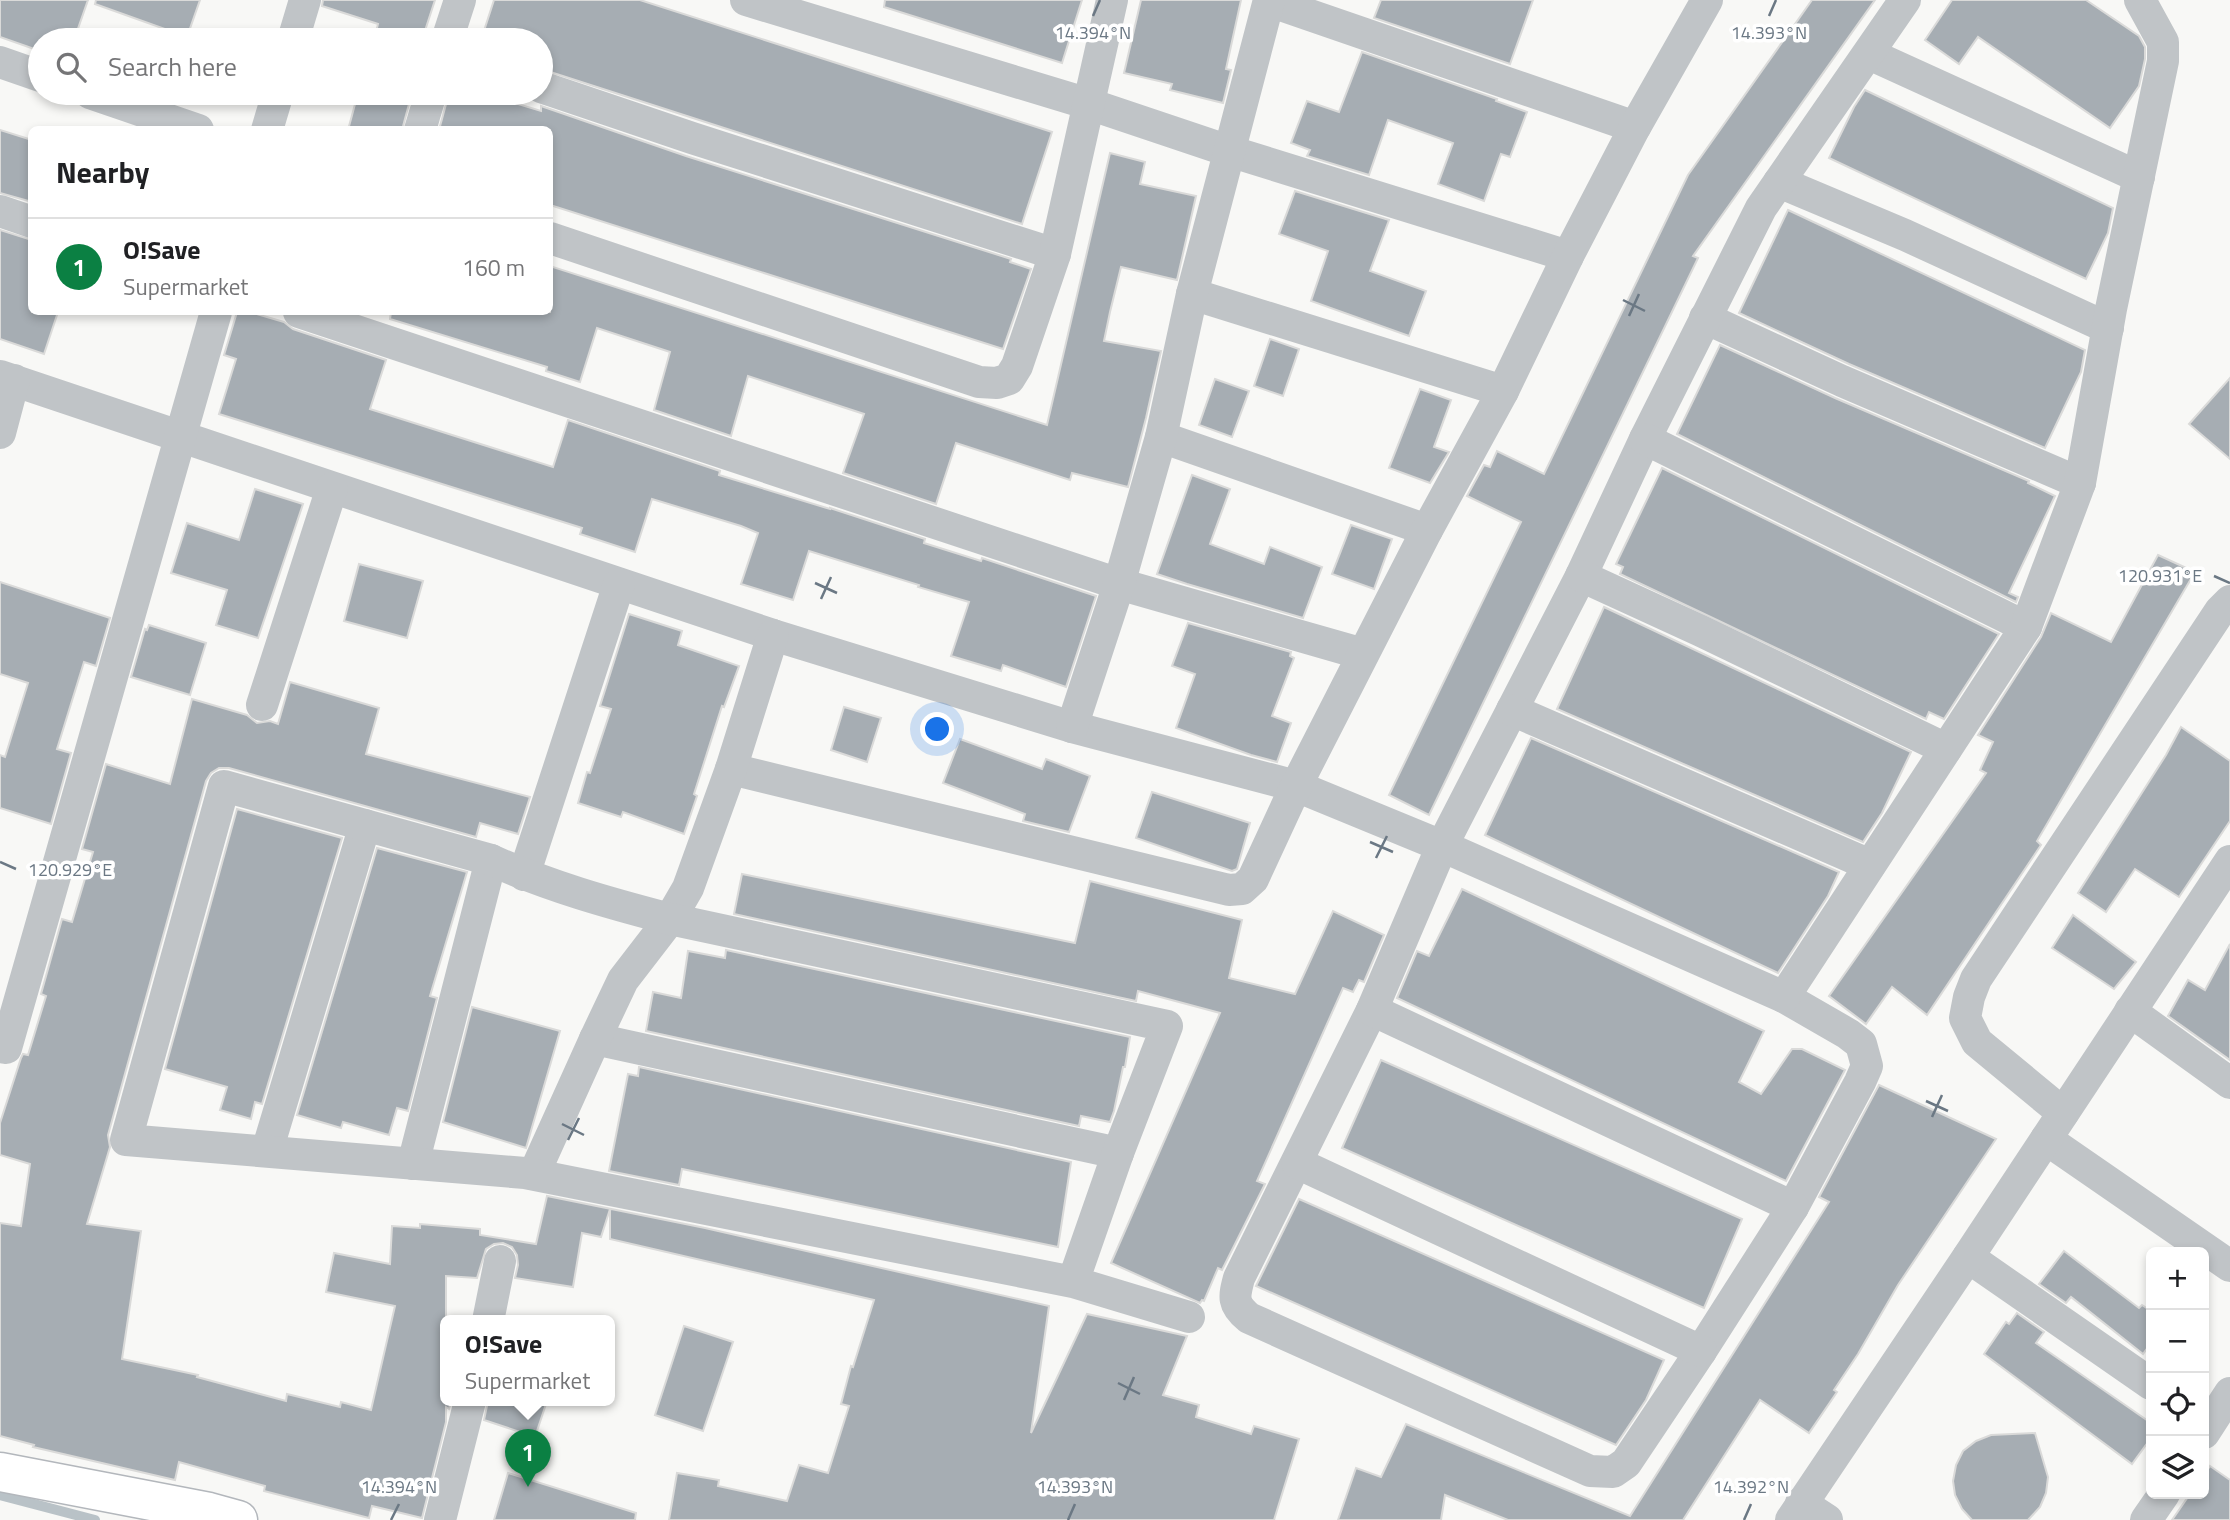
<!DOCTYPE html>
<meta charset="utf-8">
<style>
:root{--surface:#fff;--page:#f2f2f2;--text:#202124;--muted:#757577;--line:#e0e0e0;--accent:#0b8043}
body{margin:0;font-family:"Titillium Web",sans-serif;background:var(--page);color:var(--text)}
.controls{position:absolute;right:21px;bottom:21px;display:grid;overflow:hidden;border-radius:10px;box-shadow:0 4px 10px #0003}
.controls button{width:63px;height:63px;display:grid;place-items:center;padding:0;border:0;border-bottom:2px solid var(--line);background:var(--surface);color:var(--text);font:35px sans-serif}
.you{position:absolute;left:938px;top:730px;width:24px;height:24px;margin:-18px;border:5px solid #fff;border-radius:50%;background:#1a73e8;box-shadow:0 0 0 10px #1a73e833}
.badge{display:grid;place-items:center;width:46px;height:46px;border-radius:50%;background:var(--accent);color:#fff;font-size:23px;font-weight:700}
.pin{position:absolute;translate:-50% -58px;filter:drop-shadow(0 2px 4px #0008)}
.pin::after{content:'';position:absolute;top:37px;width:24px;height:21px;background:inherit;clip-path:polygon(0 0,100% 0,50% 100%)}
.popup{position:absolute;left:440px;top:1315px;width:175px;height:91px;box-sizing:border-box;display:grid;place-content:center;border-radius:10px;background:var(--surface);filter:drop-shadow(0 2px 5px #0005);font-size:23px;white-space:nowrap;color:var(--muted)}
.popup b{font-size:26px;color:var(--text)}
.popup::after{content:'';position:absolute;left:50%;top:100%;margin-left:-14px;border:14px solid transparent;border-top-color:var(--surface)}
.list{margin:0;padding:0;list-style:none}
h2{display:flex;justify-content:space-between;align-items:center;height:91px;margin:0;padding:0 28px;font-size:30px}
h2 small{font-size:23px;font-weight:400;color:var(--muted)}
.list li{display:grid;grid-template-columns:46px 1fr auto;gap:21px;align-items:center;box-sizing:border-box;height:98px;padding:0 28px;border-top:2px solid var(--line)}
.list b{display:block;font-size:26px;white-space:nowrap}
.list p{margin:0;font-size:23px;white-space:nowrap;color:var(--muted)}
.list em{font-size:23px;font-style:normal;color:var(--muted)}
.icon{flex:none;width:38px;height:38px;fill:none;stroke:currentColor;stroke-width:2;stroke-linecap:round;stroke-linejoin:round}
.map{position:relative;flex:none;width:2230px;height:1520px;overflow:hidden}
.search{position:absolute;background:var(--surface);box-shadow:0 4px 10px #0003;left:28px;top:28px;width:525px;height:77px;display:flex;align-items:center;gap:18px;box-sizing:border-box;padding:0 24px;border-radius:38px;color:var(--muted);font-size:26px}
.panel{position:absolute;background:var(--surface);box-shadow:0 4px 10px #0003;left:28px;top:126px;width:525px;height:189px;border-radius:10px}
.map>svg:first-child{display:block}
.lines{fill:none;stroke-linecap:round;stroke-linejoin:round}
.stream{stroke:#b9c2c7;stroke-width:10}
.building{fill:#a6adb3;stroke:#dadad9;stroke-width:2}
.secondary-casing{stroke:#b3b7bc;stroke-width:41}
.minor{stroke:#c0c4c7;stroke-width:32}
.secondary{stroke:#fff;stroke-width:38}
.ticks{fill:none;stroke:#6b7884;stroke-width:2.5}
.ticks-label{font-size:18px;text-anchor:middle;fill:#6b7884;stroke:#fff;stroke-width:7;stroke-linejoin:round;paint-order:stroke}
</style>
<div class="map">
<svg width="2230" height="1520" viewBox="0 0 2230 1520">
<rect width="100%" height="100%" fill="#f8f8f6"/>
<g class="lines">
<polyline class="stream" points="0,1495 95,1520"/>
</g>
<g class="building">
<polygon points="0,0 88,0 74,40 40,40 40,51 0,37"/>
<polygon points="96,0 200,0 187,37 95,4"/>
<polygon points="323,0 435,0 422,40 374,40 378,24 322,6"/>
<polygon points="494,0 640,0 1052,132 1022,224 541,69 541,40 481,40"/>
<polygon points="885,0 1082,0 1062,63 884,7"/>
<polygon points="1141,0 1241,0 1226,69 1231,70 1223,103 1170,90 1172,84 1124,73"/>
<polygon points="1381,0 1533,0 1510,64 1374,18"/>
<polygon points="1812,0 1875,0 1693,256 1698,258 1429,815 1389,795 1521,522 1467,496 1484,465 1490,467 1497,451 1544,474 1688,175"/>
<polygon points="1952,0 2086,0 2139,36 2145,47 2145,59 2139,86 2110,128 1978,37 1959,64 1925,40"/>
<polygon points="1362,52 1497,99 1496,101 1527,112 1510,157 1501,154 1484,201 1438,184 1453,143 1388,120 1369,175 1307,156 1310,150 1291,143 1307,101 1339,112"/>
<polygon points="1865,90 2113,208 2108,233 2086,279 1829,158 1854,107"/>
<polygon points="358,93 412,93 402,130 348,130"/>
<polygon points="449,93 482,93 541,111 541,106 686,156 1011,259 1010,262 1031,269 1003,349 550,205 550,130 439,130"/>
<polygon points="0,130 32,140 32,202 0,193"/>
<polygon points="1110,153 1145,162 1140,184 1196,196 1177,280 1121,267 1110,312 1104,341 1161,351 1146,418 1128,487 1072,473 1070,480 956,443 936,504 843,473 864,414 748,376 731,436 654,410 670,352 597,328 580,382 546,371 547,367 390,319 391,312 550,312 550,266 1047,425"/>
<polygon points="1295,191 1389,220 1370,271 1426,291 1409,336 1311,301 1328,251 1279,234"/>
<polygon points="1788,210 2085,350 2081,372 2045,448 1849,364 1739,313"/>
<polygon points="0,230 32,240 32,312 58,312 44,354 0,339"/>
<polygon points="237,312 250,312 284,322 293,329 386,360 370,409 553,467 568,420 720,471 719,475 830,509 830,508 925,539 924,543 981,561 982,558 1096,596 1066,687 1003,665 1001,671 951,656 969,602 918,587 919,585 809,551 793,600 741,584 758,533 741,526 652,499 635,552 580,534 582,528 219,414 236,359 224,355"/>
<polygon points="1270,339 1299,349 1283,396 1254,386"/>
<polygon points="1720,345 1835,398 2029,481 2028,483 2055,496 2009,593 2018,597 2016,602 1677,434"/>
<polygon points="2230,378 2230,459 2189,424"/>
<polygon points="1215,379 1249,391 1232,437 1199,425"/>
<polygon points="1420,389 1451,400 1434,447 1449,452 1430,483 1389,468"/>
<polygon points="1662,468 1999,634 1944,719 1929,712 1926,719 1620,574 1623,567 1616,564"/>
<polygon points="1192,475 1230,489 1210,544 1264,564 1270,547 1322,567 1303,618 1187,584 1157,574"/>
<polygon points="255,489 303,504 258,638 216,625 227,590 171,573 187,523 239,540"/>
<polygon points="1351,525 1392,539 1374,589 1332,574"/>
<polygon points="2158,555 2195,572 2037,841 2041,845 1927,1015 1892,987 1866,1024 1829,996 1986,773 1980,770 1993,742 1978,735 2041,637 2051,613 2111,642"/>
<polygon points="359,564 423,581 407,638 344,621"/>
<polygon points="0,582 110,618 96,666 84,662 57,749 71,753 51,824 0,808 0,755 5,757 28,683 0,674"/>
<polygon points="1604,607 1911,752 1882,813 1863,842 1557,709"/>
<polygon points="629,614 682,631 678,645 739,666 724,707 722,706 694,794 697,796 684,834 623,812 621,817 578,803 587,772 590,773 611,709 600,706"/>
<polygon points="1188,623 1291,652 1290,656 1294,658 1272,716 1291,723 1277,762 1251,755 1176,728 1195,674 1172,666"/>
<polygon points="149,625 206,643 190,695 131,677 145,629 147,630"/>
<polygon points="290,682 379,708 366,754 530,797 518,834 480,823 476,837 229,768 219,768 211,773 206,781 108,1135 110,1147 87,1224 141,1231 122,1359 198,1375 197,1377 286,1401 287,1394 340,1407 341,1402 371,1410 395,1306 326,1292 334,1253 390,1264 392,1226 420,1228 420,1224 480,1229 480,1235 536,1244 547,1196 705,1228 1049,1306 1031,1433 1087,1314 1187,1336 1163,1395 1199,1405 1196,1417 1251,1434 1254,1426 1299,1439 1274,1520 669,1520 677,1473 719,1480 718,1486 787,1501 799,1465 828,1473 849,1406 841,1404 851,1366 853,1367 874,1300 610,1239 610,1209 601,1237 582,1233 573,1287 515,1278 518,1265 517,1255 512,1247 503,1243 494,1244 486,1249 477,1278 446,1276 446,1402 451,1401 449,1409 446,1407 446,1422 422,1518 372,1506 369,1518 264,1491 265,1486 179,1462 175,1480 33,1447 34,1445 0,1436 0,1223 21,1226 30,1164 0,1155 0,1123 21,1058 23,1054 28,1055 46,996 41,994 62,919 72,922 93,852 82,849 106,764 170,784 192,699 247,715 257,723 270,721 278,724"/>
<polygon points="844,707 881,718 867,762 831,750"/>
<polygon points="2181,727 2230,761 2230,821 2179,897 2135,869 2106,912 2078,893 2166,755"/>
<polygon points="1531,738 1839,872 1828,896 1778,973 1485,835"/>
<polygon points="960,739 1042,769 1046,759 1090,776 1069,832 1023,821 1025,814 943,783"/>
<polygon points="1152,792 1250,823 1237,869 1232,871 1136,838"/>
<polygon points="237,809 342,838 262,1104 255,1102 251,1119 220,1110 227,1087 165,1069"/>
<polygon points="377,848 467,872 430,996 437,998 408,1111 397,1108 389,1135 343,1122 341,1128 297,1115"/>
<polygon points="742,874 1075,943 1090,881 1242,920 1229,978 1295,994 1333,911 1384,935 1364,982 1359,980 1353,992 1343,988 1257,1181 1265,1184 1222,1270 1218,1268 1204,1301 1202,1300 1200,1303 1111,1263 1220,1013 1138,991 1136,1001 734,914"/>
<polygon points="1462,889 1764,1031 1739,1082 1761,1094 1792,1049 1802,1049 1845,1070 1786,1181 1397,998 1417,951 1429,956"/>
<polygon points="2073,915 2136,962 2114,989 2052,948"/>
<polygon points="2230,944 2230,1060 2168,1016 2188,980 2205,990"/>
<polygon points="726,950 1130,1037 1125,1067 1123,1067 1114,1111 1110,1122 1081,1116 1079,1126 646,1031 653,992 681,998 688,951 725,958"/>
<polygon points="472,1007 560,1031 526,1148 443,1122"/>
<polygon points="1381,1060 1742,1219 1704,1308 1342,1148"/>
<polygon points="639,1067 1071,1162 1058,1247 682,1169 679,1185 609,1171 628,1074 638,1076"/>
<polygon points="1879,1085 1996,1139 1898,1285 1858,1354 1834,1390 1837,1392 1809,1433 1760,1400 1683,1520 1508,1520 1445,1495 1441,1520 1338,1520 1356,1468 1381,1477 1406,1424 1630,1516 1829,1202 1819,1197"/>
<polygon points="1299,1199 1664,1360 1646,1400 1616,1445 1256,1286"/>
<polygon points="2064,1251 2139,1308 2142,1305 2151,1311 2151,1343 2143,1354 2071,1297 2066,1303 2039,1284"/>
<polygon points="2017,1313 2044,1332 2036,1343 2151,1423 2151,1438 2132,1464 1984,1354 2006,1322 2009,1324"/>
<polygon points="684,1326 733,1342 703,1431 655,1415"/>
<polygon points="488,1401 547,1401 535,1437 484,1420"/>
<polygon points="2035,1433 2048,1477 2046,1493 2040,1507 2028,1520 1972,1520 1962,1509 1955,1495 1953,1481 1956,1465 1963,1451 1976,1441 1991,1435"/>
<polygon points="2210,1466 2230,1480 2230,1520 2172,1520 2190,1494 2204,1494 2204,1475"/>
<polygon points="508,1473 636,1513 635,1520 494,1520"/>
</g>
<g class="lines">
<defs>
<polyline id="secondary" points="0,1472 209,1512 238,1520"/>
</defs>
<use href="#secondary" class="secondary-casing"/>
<g class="minor">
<polyline points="746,0 1089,104 1229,151 1568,256"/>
<polyline points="1269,1 1635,127"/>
<polyline points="293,40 305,0"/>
<polyline points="447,40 460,0"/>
<polyline points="1869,54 2139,177"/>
<polyline points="0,62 40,76"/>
<polyline points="541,87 692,138 1055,254"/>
<polyline points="90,93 198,130"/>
<polyline points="267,130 278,93"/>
<polyline points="420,130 431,93"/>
<polyline points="1779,182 1905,235 2108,328"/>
<polyline points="0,211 32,222"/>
<polyline points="550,238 979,382 997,383 1009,379 1017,366 1055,254 1112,0"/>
<polyline points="1192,294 1503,391"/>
<polyline points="299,312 1119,584 1363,654"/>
<polyline points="1705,318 1842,381 2080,483"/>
<path d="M0,376L773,635L1072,727L1296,786L1442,846L1784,997L1848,1034L1861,1044L1867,1066L1860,1082L1793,1207L1701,1351L1626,1463L1613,1472L1590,1471L1249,1318C1232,1304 1234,1297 1239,1278L1372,1010L1442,846L1581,576L1645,439L1761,208L1905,0"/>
<polyline points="0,433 14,380"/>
<polyline points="1161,437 1427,530"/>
<polyline points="1645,439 2026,627"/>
<polyline points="1581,576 1701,631 1946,749"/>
<polyline points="262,705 332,488"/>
<polyline points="1512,710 1870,865"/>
<polyline points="1072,727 1119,584 1161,437 1192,294 1269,0"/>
<polyline points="731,769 1229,890 1242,889 1253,879 1296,786 1427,530 1503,391 1568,256 1635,127 1707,0"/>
<polyline points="524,875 619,584"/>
<polyline points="1784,997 2026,627 2080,483 2111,309 2163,61 2163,42 2140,0"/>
<polyline points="1372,1010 1793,1207"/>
<polyline points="2130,1011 2230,1083"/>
<polyline points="595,1039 1118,1153"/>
<polyline points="0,1047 6,1048 216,312"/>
<polyline points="2063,1113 1977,1042 1965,1018 1969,997 1976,979 2220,611 2230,601"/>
<polyline points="2046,1139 2230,1266"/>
<polyline points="267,1151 365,825"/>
<polyline points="1297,1163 1701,1351"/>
<polyline points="413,1164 491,860"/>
<polyline points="534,1174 595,1039 623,980 670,919 688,888 731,769 773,635"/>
<polyline points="1968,1257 2151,1384"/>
<path d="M1073,1282L1118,1153L1167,1026L670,919C609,903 548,886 491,860L224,786L126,1140L525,1173L1073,1282L1189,1317"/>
<polyline points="488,1321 500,1261"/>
<polyline points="2204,1433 2230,1393"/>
<polyline points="1801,1503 1827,1520"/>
<polyline points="440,1520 470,1401"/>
<polyline points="1791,1520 1968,1257 2230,861"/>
<polyline points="2146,1520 2164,1494"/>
</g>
<use href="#secondary" class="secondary"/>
</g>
<path class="ticks" d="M1093,16L1100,0M1769,16L1776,0M1623,300L1645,311M1629,316L1639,294M2214,576L2230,583M815,583L837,593M821,599L831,577M1370,842L1393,852M1376,858L1387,836M0,862L16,869M1926,1101L1948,1111M1932,1117L1942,1095M562,1124L584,1135M568,1140L579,1118M1118,1383L1140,1394M1124,1400L1134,1377M391,1520L399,1504M1068,1520L1075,1504M1744,1520L1751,1504"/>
<g class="ticks-label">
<text x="1093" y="39">14.394°N</text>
<text x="1769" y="39">14.393°N</text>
<text x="2160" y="582">120.931°E</text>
<text x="70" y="876">120.929°E</text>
<text x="399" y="1493">14.394°N</text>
<text x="1075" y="1493">14.393°N</text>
<text x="1751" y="1493">14.392°N</text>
</g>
</svg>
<div class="controls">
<button>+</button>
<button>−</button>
<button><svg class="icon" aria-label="locate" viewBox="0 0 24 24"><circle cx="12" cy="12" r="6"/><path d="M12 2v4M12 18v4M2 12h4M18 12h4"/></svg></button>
<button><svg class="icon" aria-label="layers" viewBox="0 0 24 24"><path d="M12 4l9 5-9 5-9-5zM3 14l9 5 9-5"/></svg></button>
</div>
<div class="you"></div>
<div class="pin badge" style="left:528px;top:1487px">1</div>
<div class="popup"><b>O!Save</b>Supermarket</div>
<div class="search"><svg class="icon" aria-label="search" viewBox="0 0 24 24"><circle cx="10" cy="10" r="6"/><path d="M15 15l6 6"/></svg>Search here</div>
<section class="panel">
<h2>Nearby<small></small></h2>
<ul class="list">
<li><span class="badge">1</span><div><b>O!Save</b><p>Supermarket</p></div><em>160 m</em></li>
</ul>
</section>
</div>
